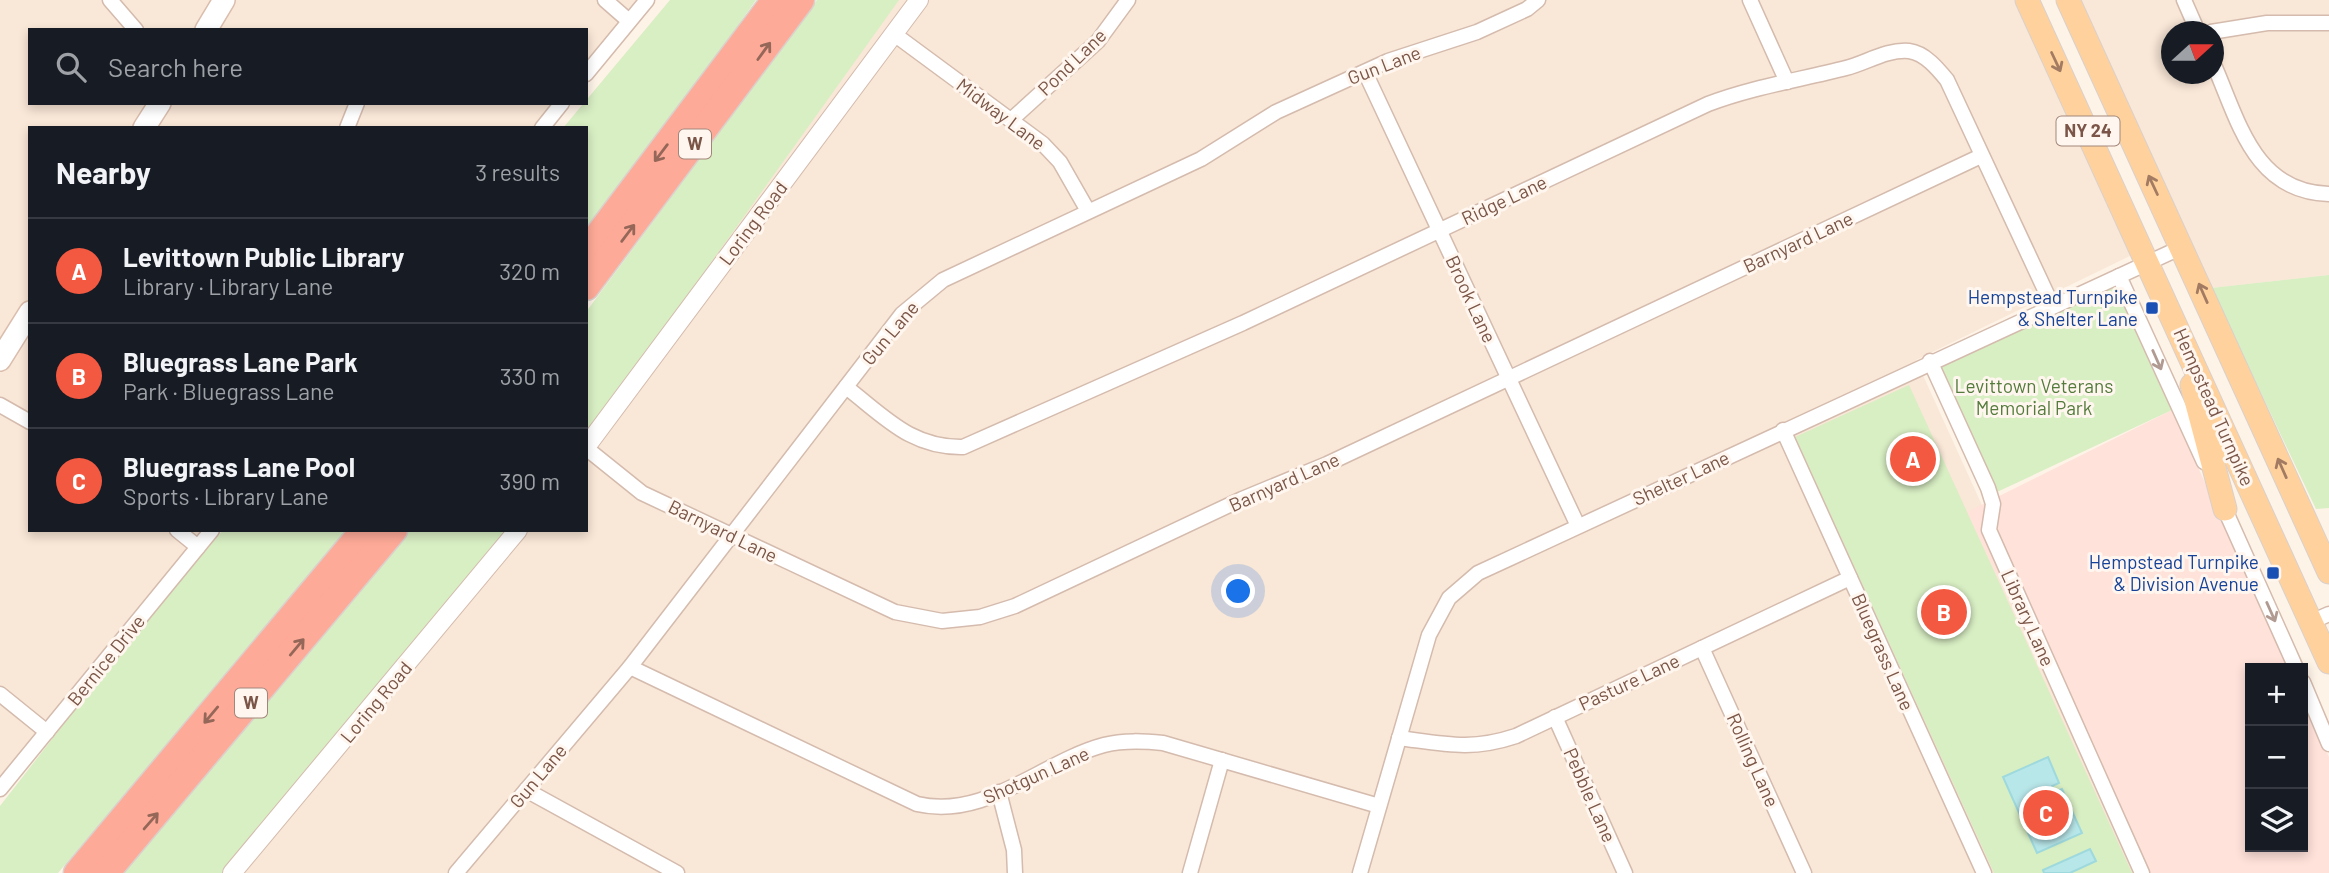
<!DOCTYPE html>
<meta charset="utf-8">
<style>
:root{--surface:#171b24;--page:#20242c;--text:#f1f3f6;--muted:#9ea1a6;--line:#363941;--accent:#f35941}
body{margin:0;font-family:Barlow,sans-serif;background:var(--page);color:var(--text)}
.controls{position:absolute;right:21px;bottom:21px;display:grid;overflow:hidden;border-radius:0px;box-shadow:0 4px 10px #0003}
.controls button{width:63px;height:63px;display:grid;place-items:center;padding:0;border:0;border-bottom:2px solid var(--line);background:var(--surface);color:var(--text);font:35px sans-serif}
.compass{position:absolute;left:2161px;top:21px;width:63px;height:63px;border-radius:50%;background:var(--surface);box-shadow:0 4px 10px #0003;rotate:69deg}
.you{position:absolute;left:1239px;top:592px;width:24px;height:24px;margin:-18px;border:5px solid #fff;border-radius:50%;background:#1a73e8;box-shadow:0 0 0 10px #1a73e833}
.badge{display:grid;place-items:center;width:46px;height:46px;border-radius:50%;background:var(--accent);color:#fff;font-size:23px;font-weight:700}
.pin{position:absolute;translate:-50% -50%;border:4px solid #fff;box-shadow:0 2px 7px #0006}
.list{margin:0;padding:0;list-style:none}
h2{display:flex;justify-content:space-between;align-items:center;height:91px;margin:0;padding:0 28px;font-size:30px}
h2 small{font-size:23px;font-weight:400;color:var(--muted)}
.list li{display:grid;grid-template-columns:46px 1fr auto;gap:21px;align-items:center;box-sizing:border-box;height:105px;padding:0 28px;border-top:2px solid var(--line)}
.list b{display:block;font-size:26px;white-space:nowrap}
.list p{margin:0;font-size:23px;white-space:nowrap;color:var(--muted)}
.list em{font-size:23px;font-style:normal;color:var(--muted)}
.icon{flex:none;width:38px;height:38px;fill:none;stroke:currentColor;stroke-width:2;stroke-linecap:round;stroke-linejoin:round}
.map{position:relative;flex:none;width:2329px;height:873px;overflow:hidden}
.search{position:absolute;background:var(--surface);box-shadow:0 4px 10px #0003;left:28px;top:28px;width:560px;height:77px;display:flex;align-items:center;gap:18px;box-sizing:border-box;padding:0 24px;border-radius:0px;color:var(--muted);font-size:26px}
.panel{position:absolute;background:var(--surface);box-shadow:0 4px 10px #0003;left:28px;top:126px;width:560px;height:406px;border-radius:0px}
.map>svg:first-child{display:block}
.residential{fill:#f9e7d7;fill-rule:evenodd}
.commercial{fill:#ffe2da}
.green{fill:#d8eec3}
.water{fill:#b8e7ea;stroke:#9ed9dd;stroke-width:2}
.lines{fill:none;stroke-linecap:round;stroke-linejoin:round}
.minor-casing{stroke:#d4bbad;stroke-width:17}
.tertiary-casing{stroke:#d4bbad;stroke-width:20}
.secondary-casing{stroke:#dabdad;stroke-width:24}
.primary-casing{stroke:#dad0cc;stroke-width:25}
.motorway-casing{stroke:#dad0cc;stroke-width:29}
.minor{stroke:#fff;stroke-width:14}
.tertiary{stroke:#fff;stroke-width:18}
.secondary{stroke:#fff;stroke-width:21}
.primary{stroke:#ffd29d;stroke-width:23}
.motorway{stroke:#feaa98;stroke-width:26}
.oneway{stroke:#956758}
.oneway2{stroke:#a37b62}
.oneway3{stroke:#b09a91}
.transit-dot{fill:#1a4fb4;stroke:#fff7ef;stroke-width:2.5}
.labels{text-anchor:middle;stroke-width:6;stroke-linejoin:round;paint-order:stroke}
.shield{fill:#fff7ef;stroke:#a3867a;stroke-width:2}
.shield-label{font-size:18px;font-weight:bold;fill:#7b5648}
.street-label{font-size:19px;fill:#7b5648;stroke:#fff7ef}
.transit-label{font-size:19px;fill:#164399;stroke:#fff7ef;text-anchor:end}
.park-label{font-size:19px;fill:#547b3c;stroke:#fff7ef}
</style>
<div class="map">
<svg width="2329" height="873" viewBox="0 0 2329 873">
<rect width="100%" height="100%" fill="#fef3e7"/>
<g class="residential">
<polygon points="0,0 655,0 586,83 586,30 30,30 30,103 570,103 550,128 30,128 30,530 217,530 0,792"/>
<polygon points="884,0 2015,0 2134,254 1916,360 2149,873 131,873 426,530 586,530 586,345"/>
<path d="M2081,0H2329V275L2211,288ZM2172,32H2214V74H2172Z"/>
</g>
<polygon class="commercial" points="2172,410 2289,668 2250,668 2250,847 2303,847 2303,699 2329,757 2329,873 2140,873 1967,512"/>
<g class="green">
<polygon points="670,0 756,0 655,143 586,230 586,128 563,128"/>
<polygon points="817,0 899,0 586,437 586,312"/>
<polygon points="2329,275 2329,508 2316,509 2211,288"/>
<polygon points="2113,282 2172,410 1997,492 1938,364"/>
<polygon points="1909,385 2132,873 1994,873 1795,437"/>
<polygon points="223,530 350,530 58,873 0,873 0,806 115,658"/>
<polygon points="406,530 510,530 223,873 122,873 364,586"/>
</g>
<g class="water">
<polygon points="2048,757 2059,783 2052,786 2054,792 2062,789 2082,833 2037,853 2003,777"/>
<polygon points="2090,849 2096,861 2070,873 2044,873 2043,870"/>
</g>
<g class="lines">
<defs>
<g id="minor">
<polyline points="110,0 136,30"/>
<polyline points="605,0 629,21"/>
<polyline points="1750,0 1787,82"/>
<polyline points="2184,0 2198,32"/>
<polyline points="2211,32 2267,23 2329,23"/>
<polyline points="894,34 1043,144 1060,162 1088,211"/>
<path d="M2214,65C2239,122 2254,192 2329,194"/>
<polyline points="1365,72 1578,526"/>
<polyline points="586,74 647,0"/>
<polyline points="1011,120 1098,41 1128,0"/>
<polyline points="347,128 357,103"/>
<polyline points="542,128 562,103"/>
<polyline points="2119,276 2204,462"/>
<polyline points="1930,361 1988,488 1993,504 1989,530 2142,873"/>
<path d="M846,387C885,417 911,448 963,447L1243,323L1708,104C1753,87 1799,80 1846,68C1866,63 1887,49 1909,51C1925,53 1938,69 1947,80L2052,305"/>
<polyline points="0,405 30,422"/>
<polyline points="1783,430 1984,873"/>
<polyline points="586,448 642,493 895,612 942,621 980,617 1015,606 1242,499 1327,464 1981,156"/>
<polyline points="2222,503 2296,668"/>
<polyline points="177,530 198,547"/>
<polyline points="2311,622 2329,614"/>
<polyline points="1702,648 1804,873"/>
<path d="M630,667L917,804C986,820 1041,762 1104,745C1124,740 1143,741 1163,743L1379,806"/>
<polyline points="2303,682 2329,744"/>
<polyline points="0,694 47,732"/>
<polyline points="1555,717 1625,873"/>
<path d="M1399,738C1445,744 1471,751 1516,736L1850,578"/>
<polyline points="0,789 212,530"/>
<polyline points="526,790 677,873"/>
<polyline points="999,792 1014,850 1015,873"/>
<polyline points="456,873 630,667 902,314 943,280 1201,159 1276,112 1388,61 1477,32 1527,9 1538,0"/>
<polyline points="1190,873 1222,760"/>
<polyline points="1360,873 1429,635 1449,598 1478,573 2182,247"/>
</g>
<g id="tertiary">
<polyline points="586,447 919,0"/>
<polyline points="232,873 518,530"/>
</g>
<g id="secondary">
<polyline points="206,30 224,0"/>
<polyline points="144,128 160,103"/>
<polyline points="0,360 30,312"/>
</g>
<g id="primary">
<polyline points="2027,0 2329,662"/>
<polyline points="2068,0 2329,572"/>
<polyline points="2192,385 2225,509"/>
</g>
<g id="motorway">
<polyline points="586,251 775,0"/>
<polyline points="586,287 801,0"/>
<polyline points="77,873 364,530"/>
<polyline points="106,873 394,530"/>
</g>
</defs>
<use href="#minor" class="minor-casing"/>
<use href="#tertiary" class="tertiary-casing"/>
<use href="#secondary" class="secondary-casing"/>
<use href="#primary" class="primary-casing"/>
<use href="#motorway" class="motorway-casing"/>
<use href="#minor" class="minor"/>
<use href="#tertiary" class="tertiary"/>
<use href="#secondary" class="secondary"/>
<use href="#primary" class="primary"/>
<use href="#motorway" class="motorway"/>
</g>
<defs><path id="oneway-shaft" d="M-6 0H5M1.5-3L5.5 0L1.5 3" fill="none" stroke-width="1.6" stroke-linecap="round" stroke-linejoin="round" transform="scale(1.75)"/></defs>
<g class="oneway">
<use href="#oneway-shaft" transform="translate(764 51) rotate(-54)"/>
<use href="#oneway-shaft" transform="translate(661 153) rotate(127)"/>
<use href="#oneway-shaft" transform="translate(628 233) rotate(-53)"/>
<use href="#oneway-shaft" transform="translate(297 647) rotate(-50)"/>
<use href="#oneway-shaft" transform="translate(211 715) rotate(130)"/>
<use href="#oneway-shaft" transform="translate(151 821) rotate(-49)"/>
</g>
<g class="oneway2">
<use href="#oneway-shaft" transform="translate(2056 62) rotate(65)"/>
<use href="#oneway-shaft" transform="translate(2153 185) rotate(-115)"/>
<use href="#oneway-shaft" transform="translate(2203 293) rotate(-114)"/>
<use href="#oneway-shaft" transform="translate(2282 468) rotate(-114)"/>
</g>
<g class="oneway3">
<use href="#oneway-shaft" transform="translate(2157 360) rotate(66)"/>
<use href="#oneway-shaft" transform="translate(2271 612) rotate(66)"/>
</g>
<g class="transit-dot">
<rect x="2145" y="301" width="14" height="14" rx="3.5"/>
<rect x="2266" y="566" width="14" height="14" rx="3.5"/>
</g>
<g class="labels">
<g class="shield">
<rect x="2056.5" y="116.5" width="63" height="29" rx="5"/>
<rect x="679" y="129.5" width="32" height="29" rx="5"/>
<rect x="235" y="688.5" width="32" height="29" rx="5"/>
</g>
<g class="shield-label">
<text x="2088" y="137">NY 24</text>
<text x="695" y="150">W</text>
<text x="251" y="709">W</text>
</g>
<g class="street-label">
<text transform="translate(1072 62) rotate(-44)" y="7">Pond Lane</text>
<text transform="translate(1384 65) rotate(-21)" y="7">Gun Lane</text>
<text transform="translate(1001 114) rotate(37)" y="7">Midway Lane</text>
<text transform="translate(1504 200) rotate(-25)" y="7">Ridge Lane</text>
<text transform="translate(753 223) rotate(-53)" y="7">Loring Road</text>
<text transform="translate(1798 242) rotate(-25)" y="7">Barnyard Lane</text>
<text transform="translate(1471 299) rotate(65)" y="7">Brook Lane</text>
<text transform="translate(890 333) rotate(-50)" y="7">Gun Lane</text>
<text transform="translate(2214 407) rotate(66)" y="7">Hempstead Turnpike</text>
<text transform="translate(1681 478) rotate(-25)" y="7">Shelter Lane</text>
<text transform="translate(1284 482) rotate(-24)" y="7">Barnyard Lane</text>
<text transform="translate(723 531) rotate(26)" y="7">Barnyard Lane</text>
<text transform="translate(2028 618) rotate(66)" y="7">Library Lane</text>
<text transform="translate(1883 652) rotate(66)" y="7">Bluegrass Lane</text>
<text transform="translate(106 660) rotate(-51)" y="7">Bernice Drive</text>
<text transform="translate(1629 682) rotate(-25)" y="7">Pasture Lane</text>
<text transform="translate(376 702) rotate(-50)" y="7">Loring Road</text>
<text transform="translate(1753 760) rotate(66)" y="7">Rolling Lane</text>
<text transform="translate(1036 775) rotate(-24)" y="7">Shotgun Lane</text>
<text transform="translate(538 776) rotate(-50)" y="7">Gun Lane</text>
<text transform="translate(1590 795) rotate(66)" y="7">Pebble Lane</text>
</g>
<g class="transit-label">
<text x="2138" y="304">Hempstead Turnpike<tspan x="2138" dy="22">&amp; Shelter Lane</tspan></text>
<text x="2259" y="569">Hempstead Turnpike<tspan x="2259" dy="22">&amp; Division Avenue</tspan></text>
</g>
<g class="park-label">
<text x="2034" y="393">Levittown Veterans<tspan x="2034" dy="22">Memorial Park</tspan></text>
</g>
</g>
</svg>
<div class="controls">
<button>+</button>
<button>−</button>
<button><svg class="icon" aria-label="layers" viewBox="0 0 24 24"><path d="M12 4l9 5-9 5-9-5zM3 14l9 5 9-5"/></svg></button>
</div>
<svg class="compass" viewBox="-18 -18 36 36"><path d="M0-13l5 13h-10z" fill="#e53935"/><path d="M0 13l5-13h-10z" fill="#9ea1a6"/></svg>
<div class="you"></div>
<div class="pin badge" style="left:1913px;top:459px">A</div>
<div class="pin badge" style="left:1944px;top:612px">B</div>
<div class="pin badge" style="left:2046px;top:813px">C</div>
<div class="search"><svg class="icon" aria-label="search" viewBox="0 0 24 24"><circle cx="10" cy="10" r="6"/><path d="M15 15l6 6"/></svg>Search here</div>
<section class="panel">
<h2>Nearby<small>3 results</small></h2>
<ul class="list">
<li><span class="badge">A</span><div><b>Levittown Public Library</b><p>Library · Library Lane</p></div><em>320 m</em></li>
<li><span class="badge">B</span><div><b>Bluegrass Lane Park</b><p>Park · Bluegrass Lane</p></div><em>330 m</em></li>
<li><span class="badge">C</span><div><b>Bluegrass Lane Pool</b><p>Sports · Library Lane</p></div><em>390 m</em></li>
</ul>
</section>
</div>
